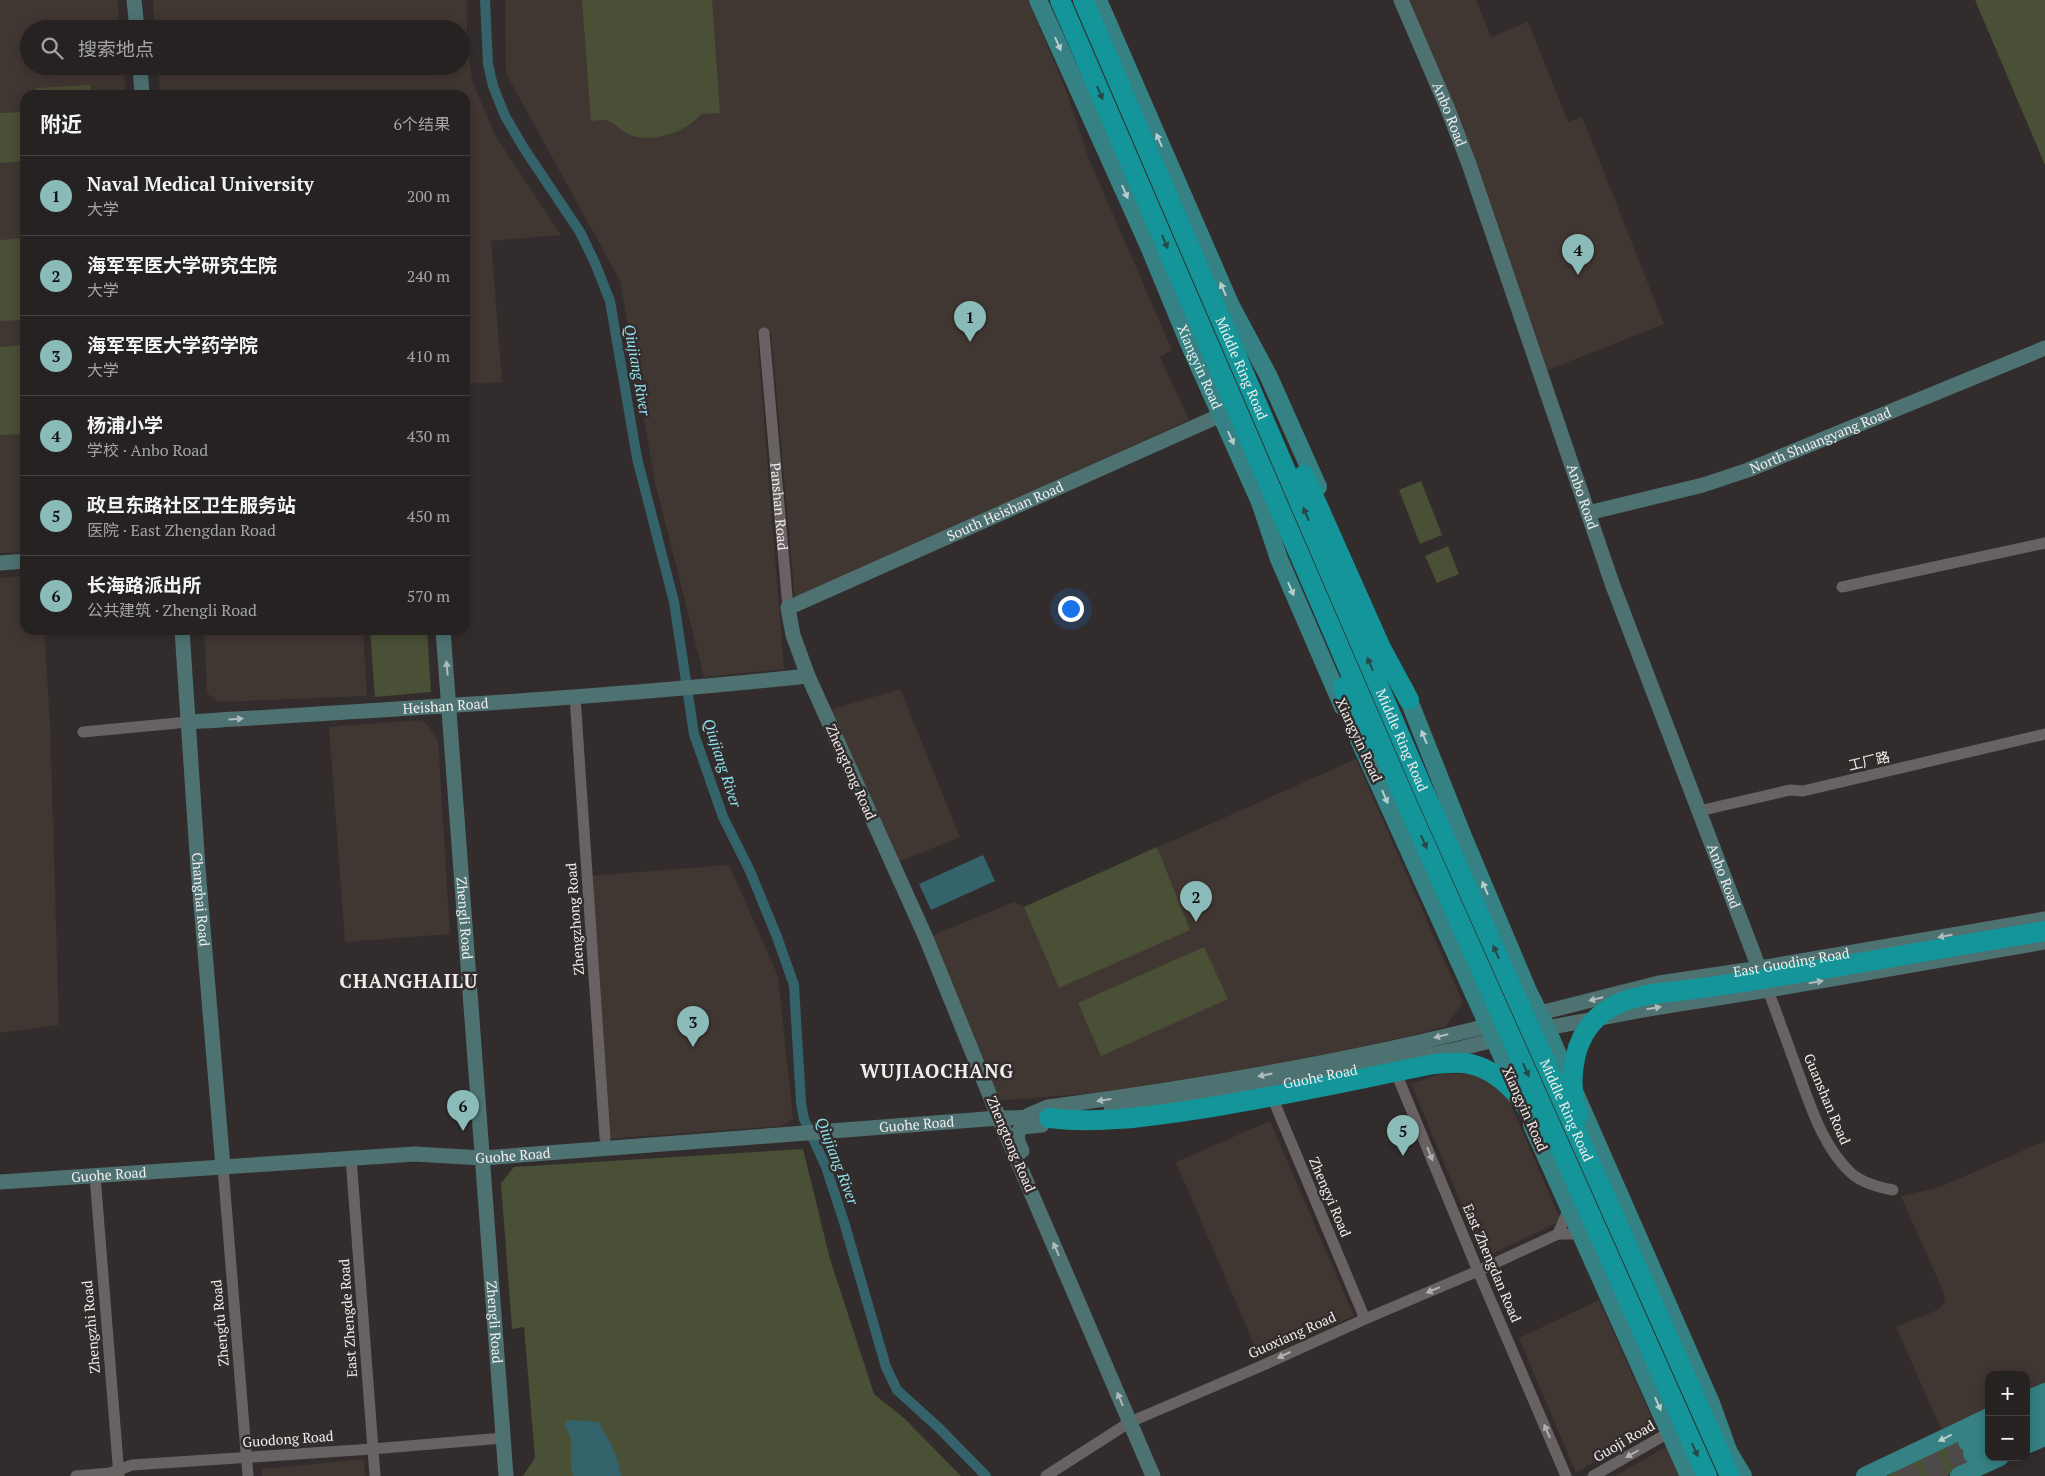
<!DOCTYPE html>
<html lang="zh">
<meta charset="utf-8">
<style>
:root{--surface:#262221;--page:#2e2a2a;--text:#f1f3f6;--muted:#a4a4a5;--line:#423f3f;--accent:#8bbbb9}
body{margin:0;font-family:"PT Serif","Noto Sans SC",serif;background:var(--page);color:var(--text)}
.controls{position:absolute;right:15px;bottom:15px;display:grid;overflow:hidden;border-radius:10px;box-shadow:0 2px 12px #0003}
.controls button{width:45px;height:45px;display:grid;place-items:center;padding:0;border:0;border-bottom:1px solid var(--line);background:var(--surface);color:var(--text);font:25px sans-serif}
.you{position:absolute;left:1070px;top:608px;width:18px;height:18px;margin:-12px;border:4px solid #fff;border-radius:50%;background:#1a73e8;box-shadow:0 0 0 8px #1a73e833}
.badge{display:grid;place-items:center;width:32px;height:32px;border-radius:50%;background:var(--accent);color:#111;font-size:16px;font-weight:700}
.pin{position:absolute;translate:-50% -41px;filter:drop-shadow(0 1px 2px #0008)}
.pin::after{content:'';position:absolute;top:26px;width:18px;height:15px;background:inherit;clip-path:polygon(0 0,100% 0,50% 100%)}
.list{margin:0;padding:0;list-style:none}
h2{display:flex;justify-content:space-between;align-items:center;height:65px;margin:0;padding:0 20px;font-size:21px}
h2 small{font-size:16px;font-weight:400;color:var(--muted)}
.list li{display:grid;grid-template-columns:32px 1fr auto;gap:15px;align-items:center;box-sizing:border-box;height:80px;padding:0 20px;border-top:1px solid var(--line)}
.list b{display:block;font-size:19px;white-space:nowrap}
.list p{margin:0;font-size:16px;white-space:nowrap;color:var(--muted)}
.list em{font-size:16px;font-style:normal;color:var(--muted)}
.icon{flex:none;width:28px;height:28px;fill:none;stroke:currentColor;stroke-width:2;stroke-linecap:round;stroke-linejoin:round}
.map{position:relative;flex:none;width:2045px;height:1476px;overflow:hidden}
.search{position:absolute;background:var(--surface);box-shadow:0 2px 12px #0003;left:20px;top:20px;width:450px;height:55px;display:flex;align-items:center;gap:12px;box-sizing:border-box;padding:0 18px;border-radius:28px;color:var(--muted);font-size:19px}
.panel{position:absolute;background:var(--surface);box-shadow:0 2px 12px #0003;left:20px;top:90px;width:450px;height:545px;border-radius:15px}
.map>svg:first-child{display:block}
.built{fill:#403632}
.green{fill:#495035}
.water{fill:#34636c}
.lines{fill:none;stroke-linecap:round;stroke-linejoin:round}
.canal{stroke:#34636c;stroke-width:10}
.primary-tunnel{stroke:#4e4a49;stroke-width:18;stroke-dasharray:18 9;stroke-linecap:butt}
.street{stroke:#686362;stroke-width:11}
.secondary{stroke:#4e7272;stroke-width:15}
.primary{stroke:#358183;stroke-width:18}
.highway{stroke:#139599;stroke-width:20}
.oneway{fill:#b8cdcc}
.oneway2{fill:#2a4747}
.oneway3{fill:#afbcbb}
.oneway4{fill:#b3afae}
.labels{text-anchor:middle;stroke-width:5;stroke-linejoin:round;paint-order:stroke}
.street-label{font-size:14px;fill:#f0edec;stroke:#322d2c}
.water-label{font-size:15px;font-style:italic;fill:#8fe1f0;stroke:#322d2c}
.district-label{font-size:19px;font-weight:bold;letter-spacing:1px;fill:#f0edec;stroke:#322d2c}
</style>
<div class="map">
<svg width="2045" height="1476" viewBox="0 0 2045 1476">
<rect width="100%" height="100%" fill="#322d2c"/>
<g class="built">
<polygon points="0,0 117,0 120,29 29,29 29,66 123,66 126,95 25,95 25,552 0,553"/>
<polygon points="153,0 467,0 467,33 472,81 495,135 561,235 491,241 502,382 465,384 465,95 160,95 158,66 461,66 461,29 155,29"/>
<polygon points="505,0 1028,0 1066,90 1089,159 1172,350 1160,357 1189,420 795,600 771,332 757,332 784,669 704,677 655,482 620,281 506,73"/>
<polygon points="1408,0 1476,0 1491,37 1528,22 1568,122 1582,117 1664,324 1545,371"/>
<polygon points="25,576 25,630 44,630 50,723 59,1025 0,1033 0,578"/>
<polygon points="204,630 363,630 367,696 218,702 208,694 207,690"/>
<polygon points="900,689 960,837 895,863 830,710"/>
<polygon points="421,720 427,724 438,740 450,934 345,942 329,727"/>
<polygon points="1356,759 1463,1003 1445,1027 1355,1049 1209,1079 1100,1093 992,1101 926,938 1014,902 1024,907"/>
<polygon points="729,865 778,976 793,1118 782,1126 607,1139 588,876"/>
<polygon points="1444,1073 1482,1074 1504,1089 1561,1221 1484,1258 1411,1084"/>
<polygon points="1270,1121 1354,1316 1260,1358 1176,1162"/>
<polygon points="2045,1141 2045,1384 2026,1392 2026,1375 1989,1375 1989,1410 1942,1431 1896,1327 1939,1309 1945,1301 1944,1293 1901,1196 1940,1187"/>
<polygon points="1599,1300 1655,1425 1576,1473 1519,1338"/>
<polygon points="1667,1446 1682,1476 1615,1476"/>
<polygon points="364,1459 365,1476 262,1476 262,1469"/>
</g>
<g class="green">
<path d="M582,0H712L720,113L701,114C686,132 656,142 633,136C623,133 615,123 606,120C602,119 595,121 591,121Z"/>
<polygon points="1975,0 2045,0 2045,165"/>
<polygon points="90,85 91,95 36,95 36,88"/>
<polygon points="25,112 25,161 0,163 0,113"/>
<polygon points="25,238 25,320 0,321 0,240"/>
<polygon points="25,345 25,434 0,435 0,347"/>
<polygon points="1421,481 1442,535 1420,544 1399,490"/>
<polygon points="1448,546 1459,574 1437,583 1425,556"/>
<polygon points="370,630 427,630 431,692 375,697"/>
<polygon points="1157,847 1190,930 1059,988 1024,907"/>
<polygon points="1204,947 1228,999 1101,1056 1078,1003"/>
<polygon points="803,1149 830,1259 874,1394 905,1419 961,1476 523,1476 535,1458 524,1327 512,1329 501,1183 514,1167"/>
<polygon points="1960,1437 1972,1464 1946,1476 1887,1476"/>
</g>
<g class="water">
<polygon points="983,855 995,881 931,910 919,884"/>
<path d="M573,1420L599,1422C609,1440 618,1455 621,1476H573L571,1467V1439L565,1424L567,1421Z"/>
</g>
<g class="lines">
<polyline class="canal" points="485,0 488,64 493,86 505,116 525,150 580,232 595,263 610,301 637,458 674,602 694,734 723,817 750,871 777,937 794,985 801,1103 804,1119 826,1167 844,1222 886,1367 897,1390 939,1428 986,1476"/>
<g class="primary-tunnel">
<polyline points="1899,1476 1967,1442"/>
<polyline points="1928,1476 1972,1454"/>
</g>
<g class="street">
<path id="s1" d="M764,333L788,608"/>
<polyline points="1842,587 2045,543"/>
<polyline points="575,697 605,1138"/>
<polyline points="83,732 188,722"/>
<polyline points="1699,811 1790,790 1803,791 2045,734"/>
<path d="M1768,990C1778,1018 1788,1045 1798,1072C1811,1107 1823,1147 1851,1173C1862,1183 1878,1187 1893,1190"/>
<polyline points="1394,1068 1478,1271 1566,1476"/>
<polyline points="1270,1092 1365,1319"/>
<polyline points="351,1158 375,1476"/>
<polyline points="223,1167 248,1476"/>
<polyline points="95,1176 119,1476"/>
<polyline points="1558,1234 1569,1208"/>
<polyline points="76,1476 110,1473 132,1465 372,1449 503,1438"/>
<polyline points="1046,1476 1130,1422 1259,1367 1365,1319 1478,1271 1558,1234 1573,1234 1581,1236"/>
<polyline points="1593,1476 1670,1432"/>
</g>
<g class="secondary">
<polyline points="134,0 137,29"/>
<path id="s2" d="M1401,0L1447,107L1469,164L1613,586L1767,989"/>
<polyline points="140,66 142,95"/>
<path id="s3" d="M1588,513L1703,485L1748,470L2045,348"/>
<polyline points="0,563 25,561"/>
<path id="s4" d="M182,630L198,868L223,1167"/>
<path id="s5" d="M443,630L506,1476"/>
<path id="s6" d="M188,722C395,709 602,698 808,676"/>
<path id="s7" d="M1528,1016L1659,983L1760,968L2045,919"/>
<polyline points="1535,1030 1654,1008 1768,990 2045,942"/>
<path id="s8" d="M1111,1110L1268,1087L1454,1050L1506,1037"/>
<path d="M1029,1115L1048,1107C1200,1087 1350,1061 1499,1023"/>
<path d="M1022,1151C1018,1141 1014,1136 1022,1127L1042,1125"/>
<path id="s9" d="M0,1182L415,1154L483,1158L999,1118L1058,1117"/>
<path id="s10" d="M1153,1476L999,1118L926,938L808,676L793,635L788,608L1221,415"/>
</g>
<g class="primary">
<path id="s11" d="M1038,0L1148,244L1191,348L1260,502L1279,559L1343,707"/>
<polyline points="1098,0 1231,306 1268,375 1318,487"/>
<polyline points="1404,688 1462,834 1528,991 1546,1027 1711,1403 1729,1453"/>
<polyline points="1359,740 1519,1094"/>
<polyline points="1532,1125 1689,1476"/>
<polyline points="2026,1400 2045,1392"/>
<polyline points="2026,1415 2045,1407"/>
<polyline points="2026,1429 2045,1421"/>
<polyline points="1967,1442 1989,1432"/>
<polyline points="2026,1445 2045,1437"/>
<polyline points="1728,1451 1743,1476"/>
<polyline points="1972,1454 1989,1446"/>
<polyline points="1865,1476 1989,1417"/>
<polyline points="1959,1476 2000,1457"/>
</g>
<g class="highway">
<polyline points="1060,0 1404,797 1707,1476"/>
<path id="s12" d="M1083,0L1423,789L1730,1476"/>
<polyline points="1304,475 1381,648 1409,700"/>
<polyline points="1343,687 1366,752"/>
<path d="M1578,1116C1566,1077 1573,1030 1610,1008C1635,993 1666,993 1694,989C1723,985 1752,981 1780,976C1869,962 1957,945 2045,931"/>
<path d="M1049,1118C1097,1124 1145,1117 1192,1110C1273,1098 1353,1080 1434,1064C1444,1063 1455,1062 1465,1063C1503,1069 1528,1104 1543,1137"/>
</g>
</g>
<defs><path id="oneway-solid" d="M-6-.8H1V-3.2L6.5 0L1 3.2V.8H-6Z" transform="scale(1.25)"/></defs>
<g class="oneway">
<use href="#oneway-solid" transform="translate(1058 44) rotate(66)"/>
<use href="#oneway-solid" transform="translate(1159 140) rotate(-113)"/>
<use href="#oneway-solid" transform="translate(1125 192) rotate(66)"/>
<use href="#oneway-solid" transform="translate(1223 289) rotate(-113)"/>
<use href="#oneway-solid" transform="translate(1231 438) rotate(66)"/>
<use href="#oneway-solid" transform="translate(1291 589) rotate(67)"/>
<use href="#oneway-solid" transform="translate(1424 737) rotate(-112)"/>
<use href="#oneway-solid" transform="translate(1385 797) rotate(67)"/>
<use href="#oneway-solid" transform="translate(1485 888) rotate(-113)"/>
<use href="#oneway-solid" transform="translate(1658 1404) rotate(66)"/>
<use href="#oneway-solid" transform="translate(1945 1438) rotate(154)"/>
</g>
<g class="oneway2">
<use href="#oneway-solid" transform="translate(1100 93) rotate(67)"/>
<use href="#oneway-solid" transform="translate(1165 242) rotate(67)"/>
<use href="#oneway-solid" transform="translate(1306 514) rotate(-113)"/>
<use href="#oneway-solid" transform="translate(1370 664) rotate(-113)"/>
<use href="#oneway-solid" transform="translate(1424 842) rotate(66)"/>
<use href="#oneway-solid" transform="translate(1496 952) rotate(-114)"/>
<use href="#oneway-solid" transform="translate(1526 1070) rotate(66)"/>
<use href="#oneway-solid" transform="translate(1695 1450) rotate(66)"/>
</g>
<g class="oneway3">
<use href="#oneway-solid" transform="translate(447 668) rotate(-95)"/>
<use href="#oneway-solid" transform="translate(236 719) rotate(-3)"/>
<use href="#oneway-solid" transform="translate(1945 936) rotate(170)"/>
<use href="#oneway-solid" transform="translate(1816 982) rotate(-10)"/>
<use href="#oneway-solid" transform="translate(1596 999) rotate(166)"/>
<use href="#oneway-solid" transform="translate(1654 1008) rotate(-9)"/>
<use href="#oneway-solid" transform="translate(1441 1036) rotate(167)"/>
<use href="#oneway-solid" transform="translate(1265 1075) rotate(169)"/>
<use href="#oneway-solid" transform="translate(1104 1100) rotate(172)"/>
<use href="#oneway-solid" transform="translate(1056 1249) rotate(-113)"/>
<use href="#oneway-solid" transform="translate(1120 1399) rotate(-113)"/>
</g>
<g class="oneway4">
<use href="#oneway-solid" transform="translate(1430 1154) rotate(68)"/>
<use href="#oneway-solid" transform="translate(1433 1290) rotate(157)"/>
<use href="#oneway-solid" transform="translate(1284 1355) rotate(155)"/>
<use href="#oneway-solid" transform="translate(1547 1431) rotate(-113)"/>
<use href="#oneway-solid" transform="translate(1632 1454) rotate(150)"/>
</g>
<g class="labels">
<g class="street-label">
<text dy="5" stroke="none"><textPath href="#s2" startOffset="124">Anbo Road</textPath></text>
<text dy="5" stroke="none"><textPath href="#s11" startOffset="401">Xiangyin Road</textPath></text>
<text dy="5" stroke="none"><textPath href="#s12" startOffset="401">Middle Ring Road</textPath></text>
<text dy="5" stroke="none"><textPath href="#s3" startOffset="244">North Shuangyang Road</textPath></text>
<text dy="5" stroke="none"><textPath href="#s2" startOffset="529">Anbo Road</textPath></text>
<text dy="5" stroke="none"><textPath href="#s1" startOffset="174">Panshan Road</textPath></text>
<text dy="5" stroke="none"><textPath href="#s10" startOffset="1180">South Heishan Road</textPath></text>
<text dy="5" stroke="none"><textPath href="#s6" startOffset="258">Heishan Road</textPath></text>
<text transform="translate(1359 740) rotate(65)" y="5">Xiangyin Road</text>
<text dy="5" stroke="none"><textPath href="#s12" startOffset="806">Middle Ring Road</textPath></text>
<text transform="translate(1869 761) rotate(-13)" y="5">工厂路</text>
<text transform="translate(851 772) rotate(66)" y="5">Zhengtong Road</text>
<text dy="5" stroke="none"><textPath href="#s2" startOffset="934">Anbo Road</textPath></text>
<text dy="5" stroke="none"><textPath href="#s4" startOffset="270">Changhai Road</textPath></text>
<text dy="5" stroke="none"><textPath href="#s5" startOffset="289">Zhengli Road</textPath></text>
<text transform="translate(575 919) rotate(-94)" y="5">Zhengzhong Road</text>
<text dy="5" stroke="none"><textPath href="#s7" startOffset="269">East Guoding Road</textPath></text>
<text dy="5" stroke="none"><textPath href="#s8" startOffset="212">Guohe Road</textPath></text>
<text transform="translate(1827 1099) rotate(67)" y="5">Guanshan Road</text>
<text transform="translate(1525 1109) rotate(66)" y="5">Xiangyin Road</text>
<text dy="5" stroke="none"><textPath href="#s12" startOffset="1211">Middle Ring Road</textPath></text>
<text dy="5" stroke="none"><textPath href="#s9" startOffset="919">Guohe Road</textPath></text>
<text transform="translate(1011 1144) rotate(67)" y="5">Zhengtong Road</text>
<text dy="5" stroke="none"><textPath href="#s9" startOffset="514">Guohe Road</textPath></text>
<text dy="5" stroke="none"><textPath href="#s9" startOffset="109">Guohe Road</textPath></text>
<text transform="translate(1330 1197) rotate(67)" y="5">Zhengyi Road</text>
<text transform="translate(1492 1263) rotate(67)" y="5">East Zhengdan Road</text>
<text transform="translate(348 1318) rotate(-94)" y="5">East Zhengde Road</text>
<text dy="5" stroke="none"><textPath href="#s5" startOffset="694">Zhengli Road</textPath></text>
<text transform="translate(220 1323) rotate(-95)" y="5">Zhengfu Road</text>
<text transform="translate(91 1327) rotate(-95)" y="5">Zhengzhi Road</text>
<text transform="translate(1292 1335) rotate(-24)" y="5">Guoxiang Road</text>
<text transform="translate(288 1439) rotate(-4)" y="5">Guodong Road</text>
<text transform="translate(1624 1441) rotate(-30)" y="5">Guoji Road</text>
</g>
<g class="water-label">
<text transform="translate(637 370) rotate(80)" y="5">Qiujiang River</text>
<text transform="translate(722 763) rotate(72)" y="5">Qiujiang River</text>
<text transform="translate(837 1161) rotate(69)" y="5">Qiujiang River</text>
</g>
<g class="district-label">
<text x="409" y="988">CHANGHAILU</text>
<text x="937" y="1078">WUJIAOCHANG</text>
</g>
</g>
</svg>
<div class="controls">
<button>+</button>
<button>−</button>
</div>
<div class="you"></div>
<div class="pin badge" style="left:970px;top:342px">1</div>
<div class="pin badge" style="left:1196px;top:922px">2</div>
<div class="pin badge" style="left:693px;top:1047px">3</div>
<div class="pin badge" style="left:1578px;top:275px">4</div>
<div class="pin badge" style="left:1403px;top:1156px">5</div>
<div class="pin badge" style="left:463px;top:1131px">6</div>
<div class="search"><svg class="icon" aria-label="search" viewBox="0 0 24 24"><circle cx="10" cy="10" r="6"/><path d="M15 15l6 6"/></svg>搜索地点</div>
<section class="panel">
<h2>附近<small>6个结果</small></h2>
<ul class="list">
<li><span class="badge">1</span><div><b>Naval Medical University</b><p>大学</p></div><em>200 m</em></li>
<li><span class="badge">2</span><div><b>海军军医大学研究生院</b><p>大学</p></div><em>240 m</em></li>
<li><span class="badge">3</span><div><b>海军军医大学药学院</b><p>大学</p></div><em>410 m</em></li>
<li><span class="badge">4</span><div><b>杨浦小学</b><p>学校 · Anbo Road</p></div><em>430 m</em></li>
<li><span class="badge">5</span><div><b>政旦东路社区卫生服务站</b><p>医院 · East Zhengdan Road</p></div><em>450 m</em></li>
<li><span class="badge">6</span><div><b>长海路派出所</b><p>公共建筑 · Zhengli Road</p></div><em>570 m</em></li>
</ul>
</section>
</div>
